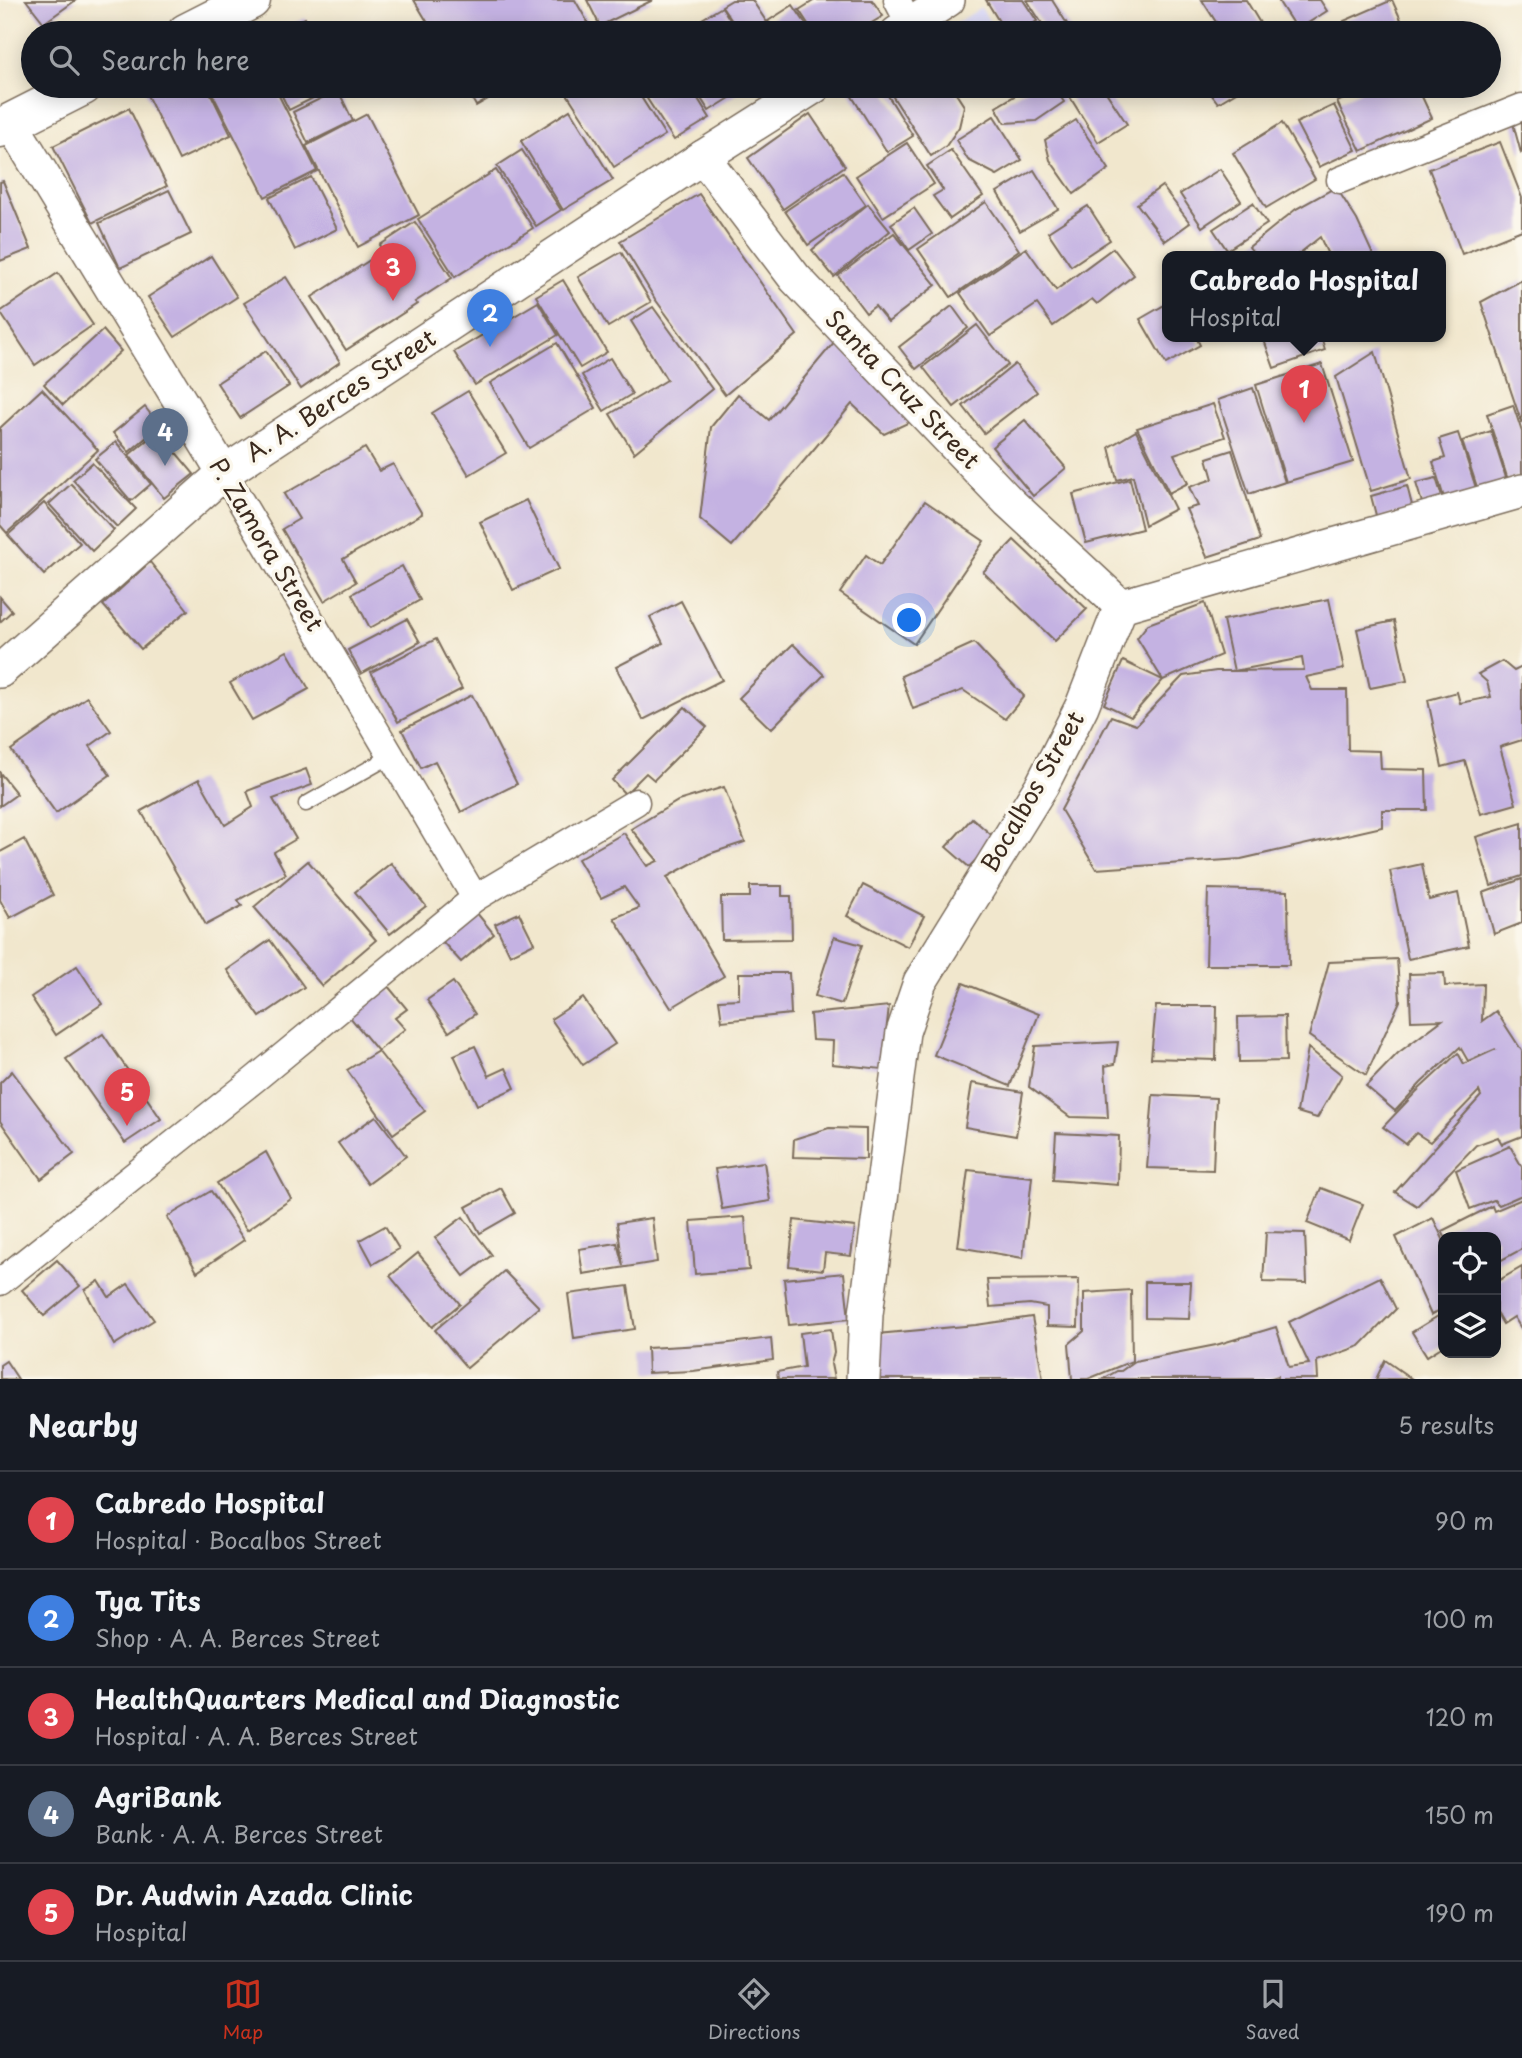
<!DOCTYPE html>
<meta charset="utf-8">
<style>
:root{--surface:#171b24;--page:#20242c;--text:#f1f3f6;--muted:#9ea1a6;--line:#363941;--accent:#c8321e}
body{margin:0;font-family:"Playpen Sans",sans-serif;background:var(--page);color:var(--text)}
.controls{position:absolute;right:21px;bottom:21px;display:grid;overflow:hidden;border-radius:14px;box-shadow:0 4px 18px #0003}
.controls button{width:63px;height:63px;display:grid;place-items:center;padding:0;border:0;border-bottom:2px solid var(--line);background:var(--surface);color:var(--text);font:35px sans-serif}
.you{position:absolute;left:910px;top:621px;width:24px;height:24px;margin:-18px;border:5px solid #fff;border-radius:50%;background:#1a73e8;box-shadow:0 0 0 10px #1a73e833}
.badge{display:grid;place-items:center;width:46px;height:46px;border-radius:50%;background:var(--accent);color:#fff;font-size:23px;font-weight:700}
.pin{position:absolute;translate:-50% -58px;filter:drop-shadow(0 2px 4px #0008)}
.pin::after{content:'';position:absolute;top:37px;width:24px;height:21px;background:inherit;clip-path:polygon(0 0,100% 0,50% 100%)}
.popup{position:absolute;left:1162px;top:251px;width:284px;height:91px;box-sizing:border-box;display:grid;place-content:center;border-radius:14px;background:var(--surface);filter:drop-shadow(0 2px 5px #0005);font-size:23px;white-space:nowrap;color:var(--muted)}
.popup b{font-size:26px;color:var(--text)}
.popup::after{content:'';position:absolute;left:50%;top:100%;margin-left:-14px;border:14px solid transparent;border-top-color:var(--surface)}
.list{margin:0;padding:0;list-style:none}
h2{display:flex;justify-content:space-between;align-items:center;height:91px;margin:0;padding:0 28px;font-size:30px}
h2 small{font-size:23px;font-weight:400;color:var(--muted)}
.list li{display:grid;grid-template-columns:46px 1fr auto;gap:21px;align-items:center;box-sizing:border-box;height:98px;padding:0 28px;border-top:2px solid var(--line)}
.list b{display:block;font-size:26px;white-space:nowrap}
.list p{margin:0;font-size:23px;white-space:nowrap;color:var(--muted)}
.list em{font-size:23px;font-style:normal;color:var(--muted)}
.icon{flex:none;width:38px;height:38px;fill:none;stroke:currentColor;stroke-width:2;stroke-linecap:round;stroke-linejoin:round}
.map{position:relative;flex:none;width:1522px;height:1379px;overflow:hidden}
.search{position:absolute;background:var(--surface);box-shadow:0 4px 18px #0003;left:21px;right:21px;top:21px;height:77px;display:flex;align-items:center;gap:18px;box-sizing:border-box;padding:0 24px;border-radius:38px;color:var(--muted);font-size:26px}
.sheet{height:581px;background:var(--surface)}
nav{display:flex;justify-content:space-around;align-items:center;box-sizing:border-box;height:98px;border-top:2px solid var(--line);background:var(--surface);font-size:19px;color:var(--muted)}
nav a{display:grid;justify-items:center;gap:4px}
nav .on{color:var(--accent)}
.map>svg:first-child{display:block}
.built{fill:#d8d7f8}
.building{fill:#c4b2e2;fill-rule:evenodd}
.lines{fill:none;stroke-linecap:round;stroke-linejoin:round}
.service-casing{stroke:#7b6c5b;stroke-width:17}
.minor-casing{stroke:#7b6c5b;stroke-width:29}
.tertiary-casing{stroke:#7b6c5b;stroke-width:36}
.primary-casing{stroke:#7b6c5b;stroke-width:41}
.service{stroke:#fff;stroke-width:14}
.minor{stroke:#fff;stroke-width:26}
.tertiary{stroke:#fff;stroke-width:33}
.primary{stroke:#fff;stroke-width:38}
.labels{text-anchor:middle;stroke-width:7;stroke-linejoin:round;paint-order:stroke}
.street-label{font-size:24px;fill:#3b2a1e;stroke:#fbf7ec}
</style>
<div class="map">
<svg width="1522" height="1379" viewBox="0 0 1522 1379">
<rect width="100%" height="100%" fill="#fbf7ec"/>
<filter id="ink" filterUnits="userSpaceOnUse"><feTurbulence type="fractalNoise" baseFrequency=".0143" numOctaves="2"/><feDisplacementMap in="SourceGraphic" scale="14" xChannelSelector="R" yChannelSelector="G"/><feConvolveMatrix kernelMatrix="1 2 1 2 8 2 1 2 1" color-interpolation-filters="sRGB"/></filter>
<filter id="wash" filterUnits="userSpaceOnUse"><feTurbulence type="fractalNoise" baseFrequency=".00686" numOctaves="4" result="noise"/><feDisplacementMap in="SourceGraphic" scale="28" xChannelSelector="R" yChannelSelector="G"/><feGaussianBlur stdDeviation="1.57" result="paint"/><feColorMatrix in="noise" values="0 0 0 0 0 0 0 0 0 0 0 0 0 0 0 0 0 1.4 0 .05"/><feComposite in="paint" operator="in"/></filter>
<g filter="url(#wash)">
<rect width="100%" height="100%" fill="#f1e7cd"/>
<polygon class="built" points="981,8 997,33 947,33 945,30"/>
<g id="blocks">
<g class="building">
<polygon points="26,0 76,0 44,23"/>
<polygon points="414,0 575,0 594,33 434,33"/>
<polygon points="587,0 653,0 600,26"/>
<polygon points="732,0 752,0 774,33 740,33 722,6"/>
<polygon points="815,0 872,0 883,16 855,33 814,33 799,10"/>
<polygon points="986,0 1023,0 1037,21 1018,33 1006,33"/>
<polygon points="1027,0 1052,0 1071,30 1065,33 1048,33"/>
<polygon points="1202,0 1246,0 1266,33 1223,33"/>
<polygon points="1282,0 1320,0 1327,11 1297,30 1279,2"/>
<polygon points="1392,0 1407,33 1350,33 1344,21"/>
<polygon points="793,5 812,33 775,33 768,21"/>
<polygon points="722,7 738,33 704,33 697,22"/>
<polygon points="305,18 313,33 274,33"/>
<polygon points="151,86 207,86 231,135 179,160 144,89"/>
<polygon points="227,86 274,86 317,171 265,197 212,93"/>
<polygon points="277,86 338,86 289,110"/>
<polygon points="465,86 511,86 476,106"/>
<polygon points="562,86 634,86 665,135 614,167"/>
<polygon points="658,86 690,86 710,118 674,140 644,94"/>
<polygon points="693,86 734,86 738,93 709,111"/>
<polygon points="855,86 882,86 913,136 887,152 848,90"/>
<polygon points="886,86 951,86 964,106 959,127 946,146 931,156"/>
<polygon points="1031,86 1053,86 1064,102 1036,121 1005,123 996,107"/>
<polygon points="1063,86 1102,86 1127,124 1098,142"/>
<polygon points="1214,86 1246,86 1218,103 1208,90"/>
<polygon points="1372,86 1417,86 1432,118 1361,151 1337,102"/>
<polygon points="338,90 353,121 308,143 293,112"/>
<polygon points="1334,105 1356,150 1319,167 1296,123"/>
<polygon points="129,108 167,186 92,223 53,146"/>
<polygon points="570,110 613,180 563,210 521,141"/>
<polygon points="1522,113 1522,152 1521,153 1511,116"/>
<polygon points="367,114 419,215 358,247 306,146"/>
<polygon points="810,114 845,166 783,209 748,158"/>
<polygon points="994,116 1022,160 997,175 968,160 956,140"/>
<polygon points="1076,120 1109,169 1074,194 1050,160 1045,140"/>
<polygon points="1282,123 1315,179 1266,208 1233,153"/>
<polygon points="1500,142 1522,198 1522,230 1462,254 1429,169"/>
<polygon points="907,143 934,184 883,217 856,176"/>
<polygon points="522,150 561,210 536,226 497,166"/>
<polygon points="951,150 983,196 950,219 933,196 943,190 927,166"/>
<polygon points="1220,169 1241,201 1202,227 1180,194"/>
<polygon points="496,170 533,228 455,277 418,219"/>
<polygon points="1034,170 1058,209 1020,231 997,192"/>
<polygon points="843,172 866,205 808,245 785,211"/>
<polygon points="311,177 337,229 295,250 269,198"/>
<polygon points="3,181 31,249 0,261 0,182"/>
<polygon points="1162,186 1190,223 1165,241 1137,204"/>
<polygon points="1336,187 1357,220 1374,257 1329,257 1320,237 1295,257 1257,257 1249,247 1296,209"/>
<polygon points="169,190 191,234 120,268 99,223"/>
<polygon points="699,194 797,335 725,395 655,299 620,241"/>
<polygon points="986,202 1019,250 951,297 918,249"/>
<polygon points="1253,203 1267,224 1227,250 1213,229"/>
<polygon points="868,204 890,231 834,277 812,250"/>
<polygon points="1088,206 1110,240 1071,266 1048,232"/>
<polygon points="914,208 932,234 909,250 891,224"/>
<polygon points="415,222 452,278 415,302 417,304 346,350 312,297 384,251 380,245"/>
<polygon points="894,233 936,285 888,322 875,306 866,313 838,276"/>
<polygon points="1026,248 1056,290 1113,248 1134,275 1097,304 1092,299 1053,326 1037,304 990,336 960,293"/>
<polygon points="621,252 651,302 608,327 578,277"/>
<polygon points="211,256 237,297 175,337 148,297"/>
<polygon points="58,273 93,325 35,365 0,312"/>
<polygon points="286,277 340,362 301,389 244,303"/>
<polygon points="563,280 607,352 580,368 536,296"/>
<polygon points="1522,280 1522,424 1481,302"/>
<polygon points="538,302 558,335 475,385 454,352"/>
<polygon points="1168,303 1168,337 1196,337 1200,345 1166,364 1140,319"/>
<polygon points="952,306 968,328 916,369 899,347"/>
<polygon points="653,307 712,389 634,453 610,414 667,380 631,321"/>
<polygon points="977,325 1008,365 954,407 923,367"/>
<polygon points="103,330 121,351 63,405 44,384"/>
<polygon points="1263,337 1321,337 1325,350 1274,368"/>
<polygon points="835,341 912,421 884,434 852,404 732,546 700,519 711,427 738,394 769,420"/>
<polygon points="557,343 596,408 529,448 490,383"/>
<polygon points="266,351 289,386 240,418 217,383"/>
<polygon points="1375,352 1411,479 1371,491 1336,377"/>
<polygon points="610,358 632,394 604,411 582,375"/>
<polygon points="1015,364 1037,392 984,433 963,406"/>
<polygon points="1322,364 1353,462 1286,482 1256,385"/>
<polygon points="1253,388 1285,482 1249,494 1218,400"/>
<polygon points="42,389 98,450 7,533 0,525 0,428"/>
<polygon points="468,391 506,453 469,475 432,413"/>
<polygon points="1213,404 1225,437 1174,454 1188,483 1169,493 1137,428"/>
<polygon points="1513,405 1522,432 1522,475 1508,480 1487,414"/>
<polygon points="145,407 160,426 129,452 113,433"/>
<polygon points="1025,420 1066,468 1033,496 992,447"/>
<polygon points="158,431 194,474 164,498 129,455"/>
<polygon points="1136,431 1175,509 1145,525 1133,476 1117,480 1109,447"/>
<polygon points="1491,431 1507,481 1478,490 1462,441"/>
<polygon points="1458,433 1477,491 1445,501 1433,462 1445,458 1439,439"/>
<polygon points="116,442 151,484 131,501 95,459"/>
<polygon points="365,448 379,471 393,464 422,514 343,559 356,582 324,601 282,529 299,519 284,494"/>
<polygon points="1232,450 1260,540 1207,557 1186,509 1198,506 1189,487 1213,479 1207,458"/>
<polygon points="92,463 136,509 117,527 73,480"/>
<polygon points="1436,478 1443,500 1423,506 1416,483"/>
<polygon points="1130,479 1142,529 1086,543 1073,494"/>
<polygon points="71,484 114,530 92,551 49,504"/>
<polygon points="1407,486 1413,509 1377,519 1371,496"/>
<polygon points="526,500 559,569 513,590 480,522"/>
<polygon points="925,501 984,541 914,644 840,593 866,555 880,565"/>
<polygon points="44,503 80,543 44,575 8,535"/>
<polygon points="1014,540 1087,609 1055,641 983,572"/>
<polygon points="150,562 188,610 141,649 103,605"/>
<polygon points="402,566 420,600 370,628 352,594"/>
<polygon points="0,597 12,611 0,622"/>
<path d="M1329,599L1344,669L1306,677L1312,690H1347L1348,750L1380,751L1381,769L1426,770L1427,810H1382V827L1241,859L1096,869L1061,810L1111,716L1136,725L1183,676L1216,671H1234L1223,620ZM1302,658L1304,670L1234,671Z"/>
<polygon points="681,601 722,680 643,720 616,667 663,643 650,617"/>
<polygon points="1205,603 1221,655 1163,680 1137,638 1148,624"/>
<polygon points="407,619 420,642 361,674 348,650"/>
<polygon points="1394,621 1407,681 1370,688 1357,629"/>
<polygon points="436,639 462,689 398,722 371,672"/>
<polygon points="974,643 1024,696 1005,719 963,690 913,709 901,676"/>
<polygon points="793,644 824,675 771,729 739,698"/>
<polygon points="287,651 309,689 252,720 230,683"/>
<polygon points="1123,661 1163,680 1131,717 1104,704"/>
<polygon points="1502,661 1514,671 1522,667 1522,740 1500,747 1516,804 1481,814 1465,761 1442,767 1428,700 1457,692 1460,703 1491,697 1487,682 1478,674"/>
<polygon points="472,695 517,784 461,812 435,761 421,768 402,730"/>
<polygon points="87,697 111,731 90,746 110,775 56,813 11,750"/>
<polygon points="685,707 707,727 654,780 646,773 625,794 612,780"/>
<polygon points="306,769 312,785 273,799 296,839 274,852 286,874 238,900 242,906 206,925 141,811 199,779 225,825 253,807 247,791"/>
<polygon points="0,773 17,794 0,806"/>
<polygon points="724,787 745,842 709,854 667,877 724,976 671,1008 614,918 639,908 624,887 601,898 578,859 624,833 647,866 658,861 631,829 678,801"/>
<polygon points="972,818 996,839 969,867 946,847"/>
<polygon points="1522,823 1522,876 1491,886 1476,837"/>
<polygon points="24,839 53,895 10,918 0,900 0,852"/>
<polygon points="308,861 376,940 322,986 254,907"/>
<polygon points="391,863 426,906 390,934 355,892"/>
<polygon points="1422,864 1429,900 1458,893 1469,946 1408,959 1390,871"/>
<polygon points="1522,879 1522,923 1494,934 1483,893"/>
<polygon points="863,885 924,916 908,947 847,916"/>
<polygon points="750,886 782,886 782,896 791,896 792,939 722,940 721,897 750,897"/>
<polygon points="1208,889 1288,891 1289,965 1206,965"/>
<polygon points="476,912 494,934 461,962 442,941"/>
<polygon points="519,913 534,943 510,955 495,924"/>
<polygon points="834,937 862,945 842,1004 815,996"/>
<polygon points="270,940 304,987 260,1017 227,970"/>
<polygon points="1397,959 1400,1001 1366,1075 1309,1036 1329,962"/>
<polygon points="77,966 102,1004 56,1035 31,997"/>
<polygon points="739,973 789,973 791,1014 722,1021 719,1000 739,999"/>
<polygon points="1444,973 1445,986 1483,984 1482,1021 1496,1011 1522,1051 1522,1136 1502,1144 1498,1137 1476,1145 1417,1206 1395,1192 1481,1096 1479,1091 1430,1142 1416,1133 1406,1144 1383,1127 1416,1092 1458,1053 1464,1064 1496,1049 1468,1061 1460,1047 1421,1083 1395,1111 1366,1086 1398,1053 1442,1020 1411,1021 1409,974"/>
<polygon points="453,982 475,1014 449,1032 427,1000"/>
<polygon points="963,983 1039,1014 1010,1086 934,1055"/>
<polygon points="387,985 407,1009 395,1018 405,1029 378,1051 425,1111 393,1134 347,1070 378,1051 349,1016"/>
<polygon points="583,998 615,1044 583,1065 551,1019"/>
<polygon points="889,1006 882,1069 832,1064 833,1041 812,1040 810,1014"/>
<polygon points="1156,1006 1217,1006 1216,1060 1151,1058"/>
<polygon points="1285,1016 1286,1061 1239,1062 1238,1017"/>
<polygon points="103,1034 161,1119 125,1143 66,1059"/>
<polygon points="1118,1042 1115,1064 1105,1066 1108,1118 1070,1117 1029,1087 1035,1046"/>
<polygon points="475,1046 489,1076 506,1068 515,1088 477,1105 454,1055"/>
<polygon points="1308,1048 1342,1075 1317,1118 1297,1112"/>
<polygon points="12,1071 74,1154 41,1179 0,1121 0,1083"/>
<polygon points="972,1083 1023,1092 1016,1136 965,1127"/>
<polygon points="1153,1095 1216,1098 1213,1170 1147,1168"/>
<polygon points="376,1116 406,1156 368,1184 338,1143"/>
<polygon points="829,1128 866,1129 866,1159 793,1157 794,1139"/>
<polygon points="1056,1133 1119,1136 1118,1185 1053,1180"/>
<polygon points="1510,1146 1522,1167 1522,1195 1499,1205 1494,1200 1470,1209 1456,1170"/>
<polygon points="266,1152 291,1199 247,1230 217,1183"/>
<polygon points="764,1162 770,1201 722,1209 715,1169"/>
<polygon points="968,1170 1032,1177 1023,1258 958,1247"/>
<polygon points="501,1188 515,1213 480,1233 466,1207"/>
<polygon points="1321,1188 1363,1204 1349,1240 1307,1223"/>
<polygon points="211,1191 244,1240 197,1272 167,1217"/>
<polygon points="1522,1199 1522,1249 1496,1263 1496,1237 1445,1237 1442,1231 1492,1206 1494,1211"/>
<polygon points="463,1217 492,1255 464,1276 435,1238"/>
<polygon points="745,1217 749,1270 695,1274 691,1221"/>
<polygon points="652,1218 657,1262 583,1274 579,1249 617,1243 623,1266 617,1223"/>
<polygon points="1433,1218 1443,1239 1443,1308 1431,1315 1396,1237"/>
<polygon points="794,1220 855,1227 851,1256 825,1253 823,1270 789,1266"/>
<polygon points="385,1226 399,1249 373,1264 360,1240"/>
<polygon points="1266,1232 1305,1233 1307,1283 1263,1282"/>
<polygon points="418,1253 460,1304 432,1327 390,1276"/>
<polygon points="57,1260 80,1286 44,1316 22,1290"/>
<polygon points="1522,1267 1522,1330 1514,1317 1503,1324 1496,1312 1496,1282"/>
<polygon points="504,1271 539,1307 467,1368 435,1330"/>
<polygon points="844,1273 849,1319 789,1325 784,1279"/>
<polygon points="1380,1277 1396,1309 1360,1346 1317,1361 1318,1379 1278,1379 1278,1376 1268,1379 1103,1379 1117,1371 1121,1371 1135,1361 1216,1345 1276,1327 1289,1367 1309,1364 1289,1322"/>
<polygon points="1079,1279 1078,1327 1047,1326 1047,1307 1030,1304 990,1307 987,1280"/>
<polygon points="99,1281 109,1297 128,1284 154,1320 114,1345 85,1290"/>
<polygon points="1145,1282 1191,1282 1189,1319 1145,1318"/>
<polygon points="628,1286 635,1329 574,1338 568,1294"/>
<polygon points="1131,1290 1132,1361 1088,1379 1072,1379 1069,1344 1084,1331 1084,1293"/>
<polygon points="1443,1313 1443,1346 1427,1356 1412,1332"/>
<polygon points="1032,1317 1043,1379 876,1379 877,1334 976,1325"/>
<polygon points="831,1329 834,1353 831,1364 834,1379 778,1379 777,1372 804,1367 800,1333"/>
<polygon points="771,1338 773,1360 693,1371 648,1373 647,1348 721,1344"/>
<polygon points="1385,1360 1412,1379 1376,1379"/>
<polygon points="6,1361 18,1379 0,1379 0,1365"/>
</g>
</g>
</g>
<g filter="url(#ink)">
<use href="#blocks" fill-opacity="0" stroke="#7b6c5b" stroke-width="2"/>
<g class="lines">
<defs>
<polyline id="service" points="306,804 391,756"/>
<g id="minor">
<polyline points="897,0 910,25"/>
<polyline points="1340,180 1522,107"/>
<polyline points="224,473 475,898"/>
<polyline points="0,1282 255,1079 475,898 636,802"/>
</g>
<g id="tertiary">
<polyline points="897,33 948,0"/>
<polyline points="11,123 224,473"/>
<polyline points="703,157 795,278 1009,502 1121,606"/>
<polyline points="0,671 224,473 703,157 815,86"/>
<polyline points="863,1379 866,1314 903,1032 920,982 1042,785 1082,706 1121,606 1522,491"/>
</g>
<g id="primary">
<polyline points="186,33 251,0"/>
<polyline points="0,128 83,86"/>
</g>
</defs>
<use href="#service" class="service-casing"/>
<use href="#minor" class="minor-casing"/>
<use href="#tertiary" class="tertiary-casing"/>
<use href="#primary" class="primary-casing"/>
<use href="#service" class="service"/>
<use href="#minor" class="minor"/>
<use href="#tertiary" class="tertiary"/>
<use href="#primary" class="primary"/>
</g>
</g>
<g class="labels">
<g class="street-label">
<text transform="translate(902 390) rotate(46)" y="8">Santa Cruz Street</text>
<text transform="translate(341 396) rotate(-33)" y="8">A. A. Berces Street</text>
<text transform="translate(266 545) rotate(59)" y="8">P. Zamora Street</text>
<text transform="translate(1033 792) rotate(-60)" y="8">Bocalbos Street</text>
</g>
</g>
</svg>
<div class="controls">
<button><svg class="icon" aria-label="locate" viewBox="0 0 24 24"><circle cx="12" cy="12" r="6"/><path d="M12 2v4M12 18v4M2 12h4M18 12h4"/></svg></button>
<button><svg class="icon" aria-label="layers" viewBox="0 0 24 24"><path d="M12 4l9 5-9 5-9-5zM3 14l9 5 9-5"/></svg></button>
</div>
<div class="you"></div>
<div class="pin badge" style="left:1304px;top:423px;background:#e0444e">1</div>
<div class="popup"><b>Cabredo Hospital</b>Hospital</div>
<div class="pin badge" style="left:490px;top:347px;background:#3f7fe0">2</div>
<div class="pin badge" style="left:393px;top:301px;background:#e0444e">3</div>
<div class="pin badge" style="left:165px;top:466px;background:#5c6f8a">4</div>
<div class="pin badge" style="left:127px;top:1126px;background:#e0444e">5</div>
<div class="search"><svg class="icon" aria-label="search" viewBox="0 0 24 24"><circle cx="10" cy="10" r="6"/><path d="M15 15l6 6"/></svg>Search here</div>
</div>
<section class="sheet">
<h2>Nearby<small>5 results</small></h2>
<ul class="list">
<li><span class="badge" style="background:#e0444e">1</span><div><b>Cabredo Hospital</b><p>Hospital · Bocalbos Street</p></div><em>90 m</em></li>
<li><span class="badge" style="background:#3f7fe0">2</span><div><b>Tya Tits</b><p>Shop · A. A. Berces Street</p></div><em>100 m</em></li>
<li><span class="badge" style="background:#e0444e">3</span><div><b>HealthQuarters Medical and Diagnostic</b><p>Hospital · A. A. Berces Street</p></div><em>120 m</em></li>
<li><span class="badge" style="background:#5c6f8a">4</span><div><b>AgriBank</b><p>Bank · A. A. Berces Street</p></div><em>150 m</em></li>
<li><span class="badge" style="background:#e0444e">5</span><div><b>Dr. Audwin Azada Clinic</b><p>Hospital</p></div><em>190 m</em></li>
</ul>
</section>
<nav>
<a class="on"><svg class="icon" aria-label="map" viewBox="0 0 24 24"><path d="M3 6l6-2 6 2 6-2v14l-6 2-6-2-6 2zM9 4v14M15 6v14"/></svg>Map</a>
<a><svg class="icon" aria-label="directions" viewBox="0 0 24 24"><path d="M12 3l9 9-9 9-9-9zM9 14v-3h6M13 9l2 2-2 2"/></svg>Directions</a>
<a><svg class="icon" aria-label="saved" viewBox="0 0 24 24"><path d="M7 4h10v16l-5-4-5 4z"/></svg>Saved</a>
</nav>
